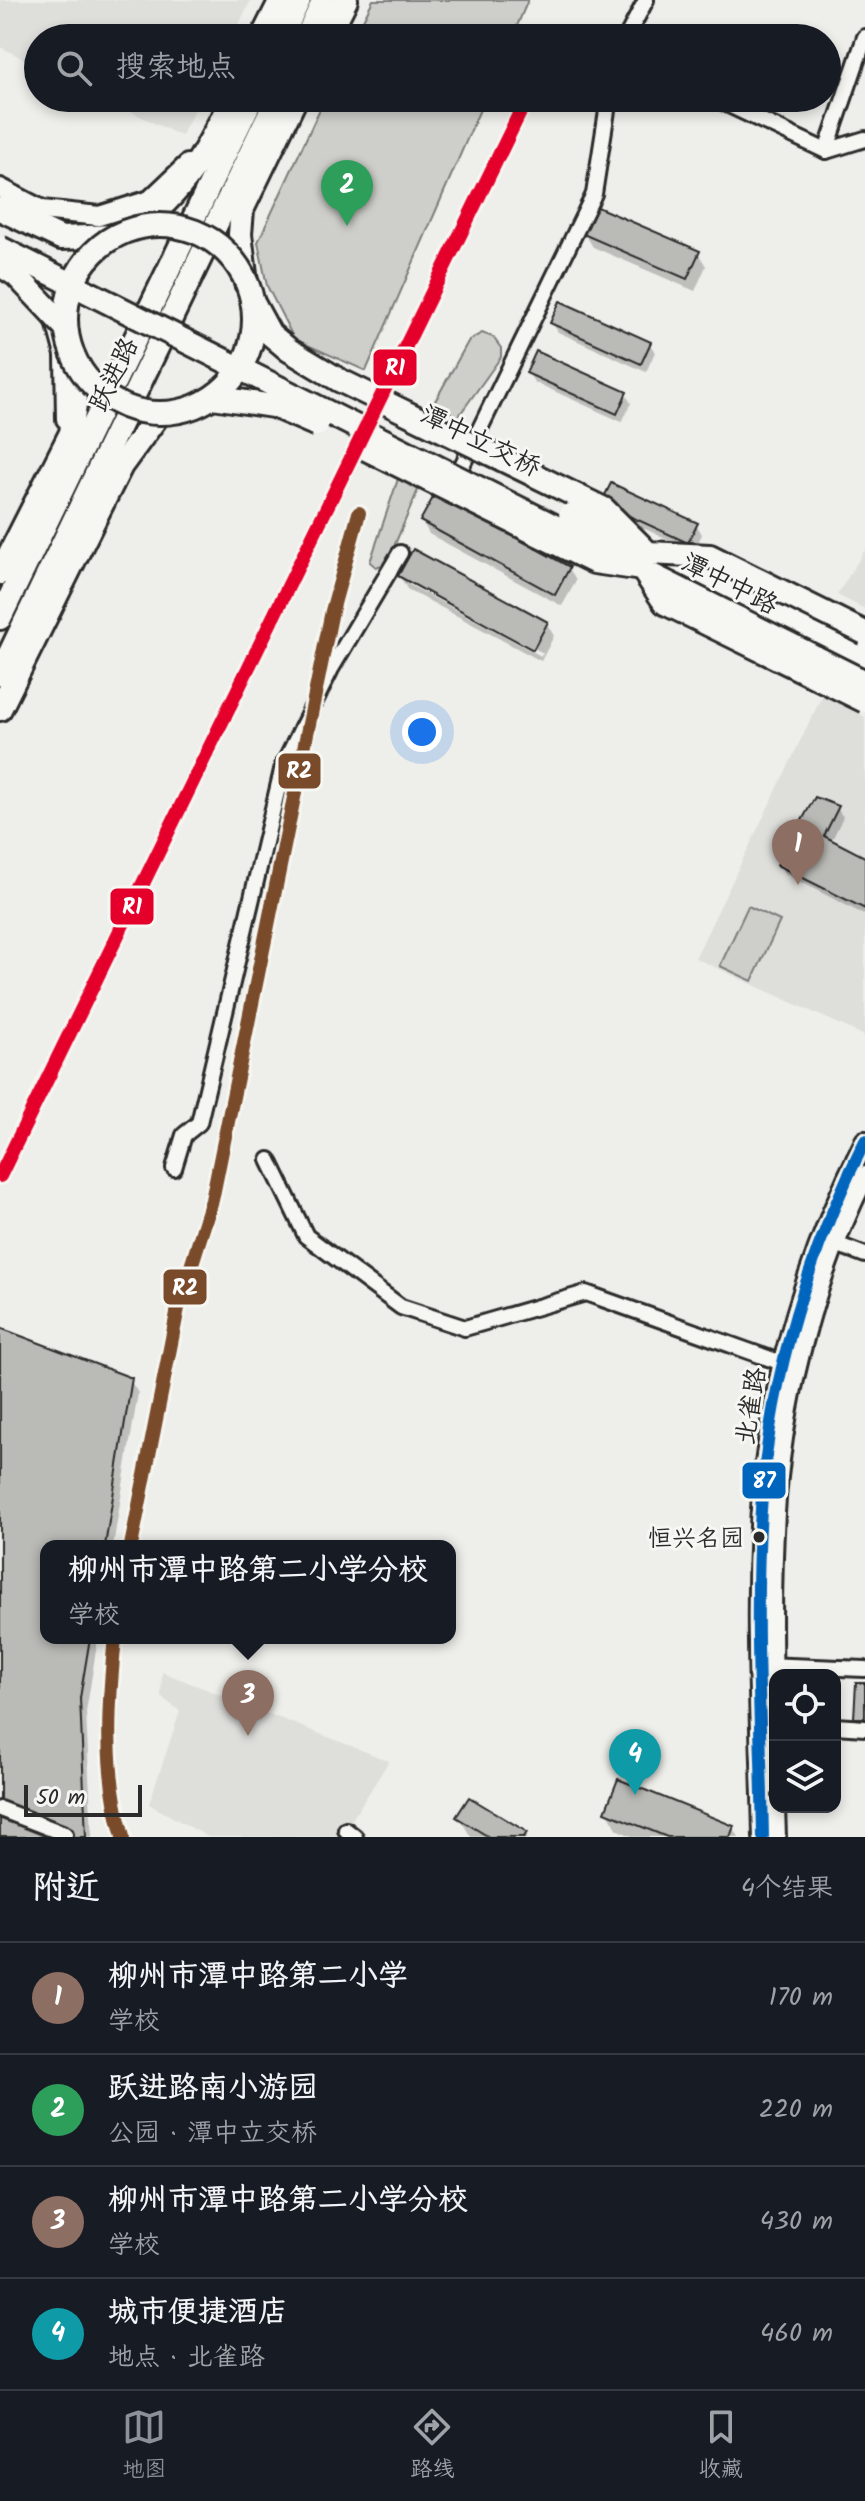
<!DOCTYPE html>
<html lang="zh">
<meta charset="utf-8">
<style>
:root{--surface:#171b24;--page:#20242c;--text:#f1f3f6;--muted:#9ea1a6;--line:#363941;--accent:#8c9099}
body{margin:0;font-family:Kalam,"LXGW WenKai TC",sans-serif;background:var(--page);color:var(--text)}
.controls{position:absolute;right:24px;bottom:24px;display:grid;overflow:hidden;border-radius:16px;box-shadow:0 4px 12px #0003}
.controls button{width:72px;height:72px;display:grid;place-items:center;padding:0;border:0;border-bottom:2px solid var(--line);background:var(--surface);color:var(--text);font:40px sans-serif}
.scale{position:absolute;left:24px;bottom:20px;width:118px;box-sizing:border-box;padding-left:8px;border:4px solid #2b2b2b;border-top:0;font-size:22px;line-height:28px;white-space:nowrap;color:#2b2b2b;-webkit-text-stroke:6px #f6f6f2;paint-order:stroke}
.you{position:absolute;left:422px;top:732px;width:28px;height:28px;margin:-20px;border:6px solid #fff;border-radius:50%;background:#1a73e8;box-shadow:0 0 0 12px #1a73e833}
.badge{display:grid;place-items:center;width:52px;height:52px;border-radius:50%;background:var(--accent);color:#fff;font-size:26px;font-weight:700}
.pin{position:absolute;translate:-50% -66px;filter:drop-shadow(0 2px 4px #0008)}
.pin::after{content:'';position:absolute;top:42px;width:28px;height:24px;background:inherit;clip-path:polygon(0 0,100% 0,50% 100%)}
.popup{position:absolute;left:40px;top:1540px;width:416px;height:104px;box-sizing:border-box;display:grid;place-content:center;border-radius:16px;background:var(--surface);filter:drop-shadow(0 2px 6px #0005);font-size:26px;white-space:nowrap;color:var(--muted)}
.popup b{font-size:30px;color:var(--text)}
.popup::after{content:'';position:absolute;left:50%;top:100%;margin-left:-16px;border:16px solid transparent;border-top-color:var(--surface)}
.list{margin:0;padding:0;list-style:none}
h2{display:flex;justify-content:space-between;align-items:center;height:104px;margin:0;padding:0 32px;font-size:34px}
h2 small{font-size:26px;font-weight:400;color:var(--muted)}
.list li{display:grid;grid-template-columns:52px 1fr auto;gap:24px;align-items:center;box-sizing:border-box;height:112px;padding:0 32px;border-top:2px solid var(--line)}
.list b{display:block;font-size:30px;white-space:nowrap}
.list p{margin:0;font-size:26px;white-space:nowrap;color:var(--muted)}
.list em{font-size:26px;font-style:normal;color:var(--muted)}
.icon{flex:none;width:44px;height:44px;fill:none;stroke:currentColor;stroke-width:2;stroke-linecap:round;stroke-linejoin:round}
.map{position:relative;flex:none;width:865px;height:1837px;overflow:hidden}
.search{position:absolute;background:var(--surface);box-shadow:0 4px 12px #0003;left:24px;right:24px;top:24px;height:88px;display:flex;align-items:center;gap:20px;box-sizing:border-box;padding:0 28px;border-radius:44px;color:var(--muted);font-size:30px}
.sheet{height:552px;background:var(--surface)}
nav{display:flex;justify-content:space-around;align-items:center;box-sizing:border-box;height:112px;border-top:2px solid var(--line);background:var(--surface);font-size:22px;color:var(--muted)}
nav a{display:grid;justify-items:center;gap:4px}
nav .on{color:var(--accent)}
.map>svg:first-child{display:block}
.built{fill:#dededb}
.green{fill:#cececa;stroke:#7c7c7a;stroke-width:2}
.shadow{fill:#0003;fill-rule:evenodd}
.building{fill:#babab7;stroke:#2b2b2b;stroke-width:2}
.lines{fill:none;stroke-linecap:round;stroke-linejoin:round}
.minor-casing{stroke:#2b2b2b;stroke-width:20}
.tertiary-casing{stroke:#2b2b2b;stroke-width:24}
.primary-casing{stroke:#2b2b2b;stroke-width:28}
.minor{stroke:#f6f6f2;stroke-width:14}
.tertiary{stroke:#f6f6f2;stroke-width:18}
.primary{stroke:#f6f6f2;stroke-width:22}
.primary-bridge-casing{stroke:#2b2b2b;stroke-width:28;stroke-linecap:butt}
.primary-bridge{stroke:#f6f6f2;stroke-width:22}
.bus-1-casing{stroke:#f6f6f2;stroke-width:18}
.bus-1{stroke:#0065bd;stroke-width:12}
.rail-1-casing{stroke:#f6f6f2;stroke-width:20}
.rail-2-casing{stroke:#f6f6f2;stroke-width:20}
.rail-1{stroke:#e4002b;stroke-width:14}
.rail-2{stroke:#7a4b2a;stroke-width:14}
.bus-dot{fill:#2b2b2b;stroke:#f6f6f2;stroke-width:3}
.labels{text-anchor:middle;stroke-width:6;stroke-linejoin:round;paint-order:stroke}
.bus-label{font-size:24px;fill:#2b2b2b;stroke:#f6f6f2;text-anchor:end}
.street-label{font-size:26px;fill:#2b2b2b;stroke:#f6f6f2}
.line-badge{stroke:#f6f6f2;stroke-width:3}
.badge-label{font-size:22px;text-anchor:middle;font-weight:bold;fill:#fff}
</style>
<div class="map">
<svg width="865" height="1837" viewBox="0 0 865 1837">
<rect width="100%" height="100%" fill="#eeeeea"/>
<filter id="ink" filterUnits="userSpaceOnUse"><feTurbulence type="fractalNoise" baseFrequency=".0125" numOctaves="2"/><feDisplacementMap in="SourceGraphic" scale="16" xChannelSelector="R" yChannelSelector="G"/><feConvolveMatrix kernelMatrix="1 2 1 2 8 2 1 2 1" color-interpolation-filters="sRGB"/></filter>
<g filter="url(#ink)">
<g class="built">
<polygon points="0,0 251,0 232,38 38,38 38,66 0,47"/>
<polygon points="103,98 201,98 181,136"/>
<polygon points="865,550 865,609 837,595"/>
<polygon points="824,692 865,717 865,1036 695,958"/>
<polygon points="162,1672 389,1761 341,1837 208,1837 149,1804 180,1711 161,1697"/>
</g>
<g class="green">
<polygon points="373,0 528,0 512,38 354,38"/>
<polygon points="325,98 485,98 366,371 294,339 267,286 258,242"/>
<polygon points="482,333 493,337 501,348 501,357 458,417 434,403 469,340"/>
<polygon points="400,473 421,483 387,563 376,567 370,562"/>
<polygon points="748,906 780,921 752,981 720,966"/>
</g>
<g class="shadow">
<polygon points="585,234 698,253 706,266 695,291 593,247"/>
<polygon points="552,323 649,343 655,352 646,372 558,332"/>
<polygon points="528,373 625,393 631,403 622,422 534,382"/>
<polygon points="604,503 696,525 702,534 694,552 609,512"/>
<polygon points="422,521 569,568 576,581 562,606 429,534"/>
<path d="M400,576L547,624L554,636L541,661L407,589ZM408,580L543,653L541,656L408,584Z"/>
<polygon points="837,808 843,817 831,842 865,859 865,915 785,874 779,865"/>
<polygon points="0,1330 130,1380 138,1393 113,1546 46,1546 46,1638 98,1638 86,1712 92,1837 0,1837"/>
<polygon points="607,1811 733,1827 739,1837 634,1837 618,1830"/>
<polygon points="459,1817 526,1834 528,1837 471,1837"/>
</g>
<g class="building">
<polygon points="595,206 700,251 687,279 583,234"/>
<polygon points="560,301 651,342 641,364 550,323"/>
<polygon points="536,351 627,392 617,414 526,373"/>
<polygon points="611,483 698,523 688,543 601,503"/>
<polygon points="435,494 570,567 555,595 420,521"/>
<polygon points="413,549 548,622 533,650 398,576"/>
<polygon points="815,797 839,806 824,836 865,857 865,909 777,865"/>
<polygon points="0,1328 132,1378 105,1546 46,1546 46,1638 90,1638 80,1698 86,1837 0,1837"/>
<polygon points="856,1683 865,1683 865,1718 854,1718"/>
<polygon points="618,1779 734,1826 730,1837 667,1837 605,1812"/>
<polygon points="469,1797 527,1832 524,1837 489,1837 456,1817"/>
</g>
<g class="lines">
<defs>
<g id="minor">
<polyline points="626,38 646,0"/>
<polyline points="714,98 826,151 865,139"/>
<polyline points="826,151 865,37"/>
<polyline points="454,482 594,194 609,98"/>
<polyline points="685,558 865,645"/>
<polyline points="269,1160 306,1236 401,1307 465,1328 586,1293 782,1363"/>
<polyline points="174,1168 184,1135 199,1123 283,766 331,669 400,553"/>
<polyline points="836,1244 865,1255"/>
<polyline points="765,1665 865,1669"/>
<polyline points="835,1726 865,1728"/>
<polyline points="0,1809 65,1834"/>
<polyline points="346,1830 355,1837"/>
</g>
<g id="tertiary">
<polyline points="0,188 42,210 99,216 150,200 188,164"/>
<polyline points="54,314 65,355 66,419"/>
<path d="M775,1785C773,1689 769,1593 776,1498C785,1388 816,1274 865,1176"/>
<polyline points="775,1807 776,1837"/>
<path d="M763,1837C761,1724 753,1609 762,1496C771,1374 810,1250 865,1141"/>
</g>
<g id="primary">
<polyline points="262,38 281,0"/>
<polyline points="281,38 299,0"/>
<polyline points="306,38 324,0"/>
<polyline points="327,38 346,0"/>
<polyline points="0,209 61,238 115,236"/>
<path d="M134,229C186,191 205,154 232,98"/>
<polyline points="246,283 240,234 242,210 296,98"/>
<polyline points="648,553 865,660"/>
<polyline points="0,573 71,433 80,369"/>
<polyline points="0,618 252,98"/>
<polyline points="0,674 277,98"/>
<polyline points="0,709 121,466 159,414"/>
</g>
</defs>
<use href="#minor" class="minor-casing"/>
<use href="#tertiary" class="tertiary-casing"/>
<use href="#primary" class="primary-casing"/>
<use href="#minor" class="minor"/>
<use href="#tertiary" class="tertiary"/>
<use href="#primary" class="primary"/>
<defs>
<g id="primary-bridge">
<circle cx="160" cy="319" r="94"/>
<polyline points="0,248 865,682"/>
<polyline points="0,265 16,275 66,328"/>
<polyline points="252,301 270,334 289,350 339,380 604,509 648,553 710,556 865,633"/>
<polyline points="213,397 273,406 317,425"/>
<polyline points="366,449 594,562 642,569 665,603 865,701"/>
<polyline points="570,515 648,553"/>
</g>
</defs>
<use href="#primary-bridge" class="primary-bridge-casing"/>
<use href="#primary-bridge" class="primary-bridge"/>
<defs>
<path id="bus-1" d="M763,1837C761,1724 753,1609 762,1496C771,1374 810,1250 865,1141"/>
</defs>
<use href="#bus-1" class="bus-1-casing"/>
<use href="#bus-1" class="bus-1"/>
<defs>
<polyline id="rail-1" points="0,1176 527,98"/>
<g id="rail-2">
<polyline points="131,1546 178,1308 212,1200 332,611 359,513"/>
<path d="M115,1638C108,1706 104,1771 123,1837"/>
</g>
</defs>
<use href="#rail-1" class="rail-1-casing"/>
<use href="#rail-2" class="rail-2-casing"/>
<use href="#rail-1" class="rail-1"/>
<use href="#rail-2" class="rail-2"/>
</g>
</g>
<circle class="bus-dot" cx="759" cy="1537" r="7"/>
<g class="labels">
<g class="bus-label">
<text x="744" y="1546">恒兴名园</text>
</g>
<g class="street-label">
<text transform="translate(113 374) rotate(-64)" y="9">跃进路</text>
<text transform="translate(481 440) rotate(26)" y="9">潭中立交桥</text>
<text transform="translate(730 583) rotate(27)" y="9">潭中中路</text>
<text transform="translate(750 1406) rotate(-81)" y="9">北雀路</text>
</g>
</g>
<g class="line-badge">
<rect x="372" y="348" width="46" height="39" rx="8" fill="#e4002b"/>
<rect x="277" y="752" width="45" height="38" rx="8" fill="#7a4b2a"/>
<rect x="109" y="887" width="46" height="39" rx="8" fill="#e4002b"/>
<rect x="162" y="1268" width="46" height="38" rx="8" fill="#7a4b2a"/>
<rect x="741" y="1461" width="46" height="39" rx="8" fill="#0065bd"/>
</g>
<g class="badge-label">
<text x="395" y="375">R1</text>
<text x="299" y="778">R2</text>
<text x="132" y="914">R1</text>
<text x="185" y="1295">R2</text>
<text x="764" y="1488">87</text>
</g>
</svg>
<div class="controls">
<button><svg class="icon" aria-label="locate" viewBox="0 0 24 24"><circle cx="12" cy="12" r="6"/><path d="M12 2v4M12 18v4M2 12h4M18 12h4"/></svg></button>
<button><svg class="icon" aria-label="layers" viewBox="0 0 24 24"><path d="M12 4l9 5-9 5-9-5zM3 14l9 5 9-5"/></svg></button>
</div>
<div class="scale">50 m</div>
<div class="you"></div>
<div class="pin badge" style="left:798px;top:885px;background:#8d6e63">1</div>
<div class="pin badge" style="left:347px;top:226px;background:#2e9e5b">2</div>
<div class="pin badge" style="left:248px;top:1736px;background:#8d6e63">3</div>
<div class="popup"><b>柳州市潭中路第二小学分校</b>学校</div>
<div class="pin badge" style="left:635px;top:1795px;background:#0f9aa8">4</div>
<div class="search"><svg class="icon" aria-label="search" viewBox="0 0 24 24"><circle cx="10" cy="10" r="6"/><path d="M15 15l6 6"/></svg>搜索地点</div>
</div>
<section class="sheet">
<h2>附近<small>4个结果</small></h2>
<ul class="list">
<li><span class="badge" style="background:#8d6e63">1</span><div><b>柳州市潭中路第二小学</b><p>学校</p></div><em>170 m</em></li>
<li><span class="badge" style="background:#2e9e5b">2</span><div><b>跃进路南小游园</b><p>公园 · 潭中立交桥</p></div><em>220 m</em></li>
<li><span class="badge" style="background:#8d6e63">3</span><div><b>柳州市潭中路第二小学分校</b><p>学校</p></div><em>430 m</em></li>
<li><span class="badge" style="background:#0f9aa8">4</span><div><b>城市便捷酒店</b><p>地点 · 北雀路</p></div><em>460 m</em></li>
</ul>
</section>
<nav>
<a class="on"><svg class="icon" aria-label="map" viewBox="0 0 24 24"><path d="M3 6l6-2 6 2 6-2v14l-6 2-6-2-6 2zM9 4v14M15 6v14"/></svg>地图</a>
<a><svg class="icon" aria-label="directions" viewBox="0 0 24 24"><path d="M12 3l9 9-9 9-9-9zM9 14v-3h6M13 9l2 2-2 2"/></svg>路线</a>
<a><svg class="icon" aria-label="saved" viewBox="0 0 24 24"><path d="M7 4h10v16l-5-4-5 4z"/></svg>收藏</a>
</nav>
